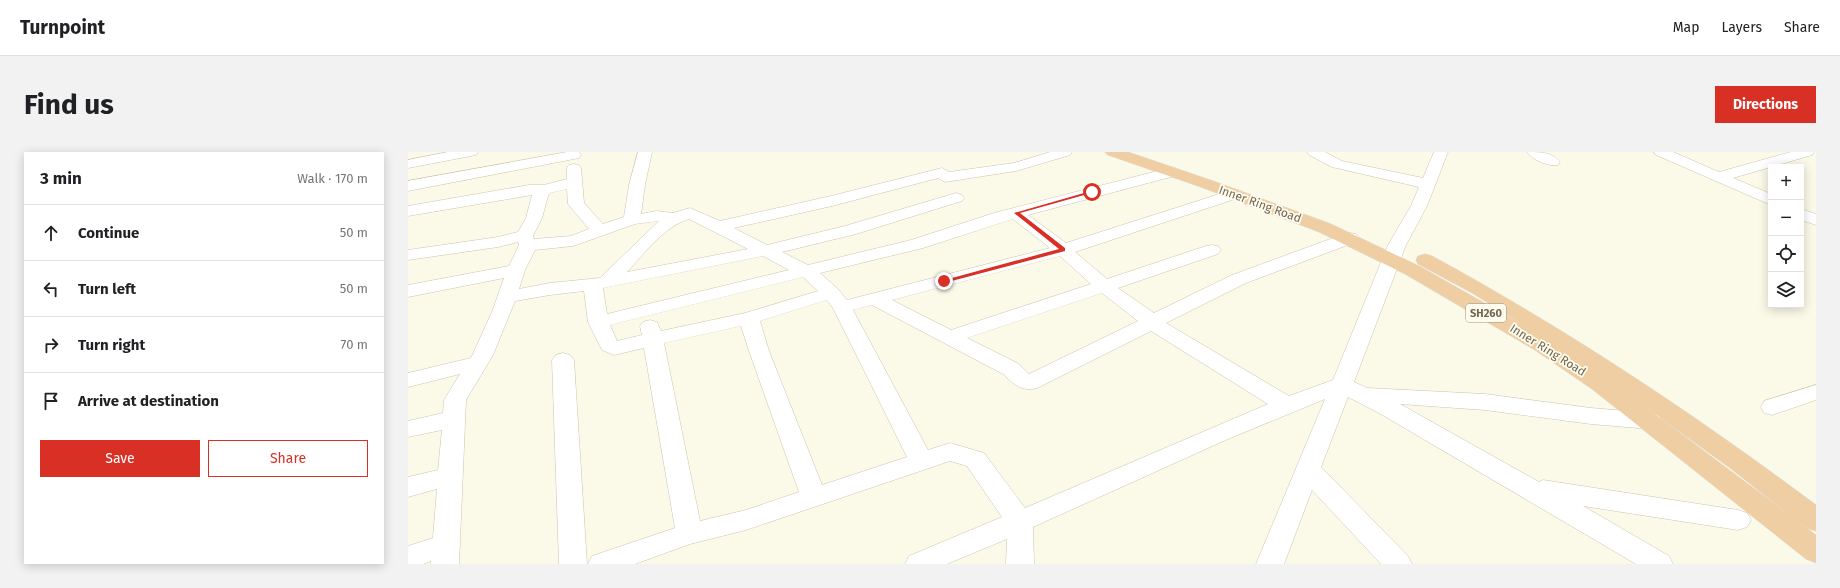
<!DOCTYPE html>
<meta charset="utf-8">
<style>
:root{--surface:#fff;--page:#f2f2f2;--text:#202124;--muted:#757577;--line:#e0e0e0;--accent:#d93025}
body{margin:0;font-family:"Fira Sans",sans-serif;background:var(--page);color:var(--text)}
.controls{position:absolute;right:12px;top:12px;display:grid;overflow:hidden;border-radius:0px;box-shadow:0 2px 10px #0003}
.controls button{width:36px;height:36px;display:grid;place-items:center;padding:0;border:0;border-bottom:1px solid var(--line);background:var(--surface);color:var(--text);font:20px sans-serif}
.stop{position:absolute;width:12px;height:12px;margin:-9px;border:3px solid #d93025;border-radius:50%;background:#fff}
.stop.end{background:#d93025;border-color:#fff;box-shadow:0 1px 4px #0008}
.list{margin:0;padding:0;list-style:none}
h2{display:flex;justify-content:space-between;align-items:center;height:52px;margin:0;padding:0 16px;font-size:17px}
h2 small{font-size:13px;font-weight:400;color:var(--muted)}
.list li{display:grid;grid-template-columns:26px 1fr auto;gap:12px;align-items:center;box-sizing:border-box;height:56px;padding:0 16px;border-top:1px solid var(--line)}
.list b{display:block;font-size:15px;white-space:nowrap}
.list em{font-size:13px;font-style:normal;color:var(--muted)}
.actions{display:flex;gap:8px;padding:12px 16px}
.actions a{flex:1;padding:9px 0;border:1px solid var(--accent);border-radius:0px;text-align:center;font-size:14px;color:var(--accent)}
.actions .main{background:var(--accent);color:#fff}
.icon{flex:none;width:22px;height:22px;fill:none;stroke:currentColor;stroke-width:2;stroke-linecap:round;stroke-linejoin:round}
.map{position:relative;flex:none;width:1408px;height:412px;overflow:hidden;border-radius:0px}
header{display:flex;align-items:center;gap:24px;box-sizing:border-box;height:56px;padding:0 20px;background:var(--surface);border-bottom:1px solid var(--line)}
header strong{font-size:19px}
nav{display:flex;gap:22px;margin-inline-start:auto;font-size:14px}
.intro{display:flex;align-items:center;justify-content:space-between;box-sizing:border-box;height:96px;padding:0 24px}
h1{margin:0;font-size:28px}
.button{padding:10px 18px;border-radius:0px;background:var(--accent);color:#fff;font-size:14px;font-weight:700}
main{display:flex;gap:24px;padding:0 24px}
aside{flex:1;background:var(--surface);border-radius:0px;box-shadow:0 2px 10px #0003}
.map>svg:first-child{display:block}
.lines{fill:none;stroke-linecap:round;stroke-linejoin:round}
.minor-casing{stroke:#ccc4ae;stroke-width:1}
.highway-casing{stroke:#dddad5;stroke-width:1}
.minor{fill:#fff;fill-rule:evenodd}
.highway{fill:#f0cea3;fill-rule:evenodd}
.route{fill:#d93025}
.labels{text-anchor:middle;stroke-width:3.5;stroke-linejoin:round;paint-order:stroke}
.shield{fill:#fefcee;stroke:#9d937e;stroke-width:1}
.shield-label{font-size:11px;font-weight:bold;fill:#73664e}
.street-label{font-size:12px;fill:#73664e;stroke:#fefcee}
</style>
<header>
<strong>Turnpoint</strong>
<nav><a>Map</a><a>Layers</a><a>Share</a></nav>
</header>
<div class="intro"><h1>Find us</h1><a class="button">Directions</a></div>
<main>
<aside>
<h2>3 min<small>Walk · 170 m</small></h2>
<ul class="list">
<li><svg class="icon" aria-label="ahead" viewBox="0 0 24 24"><path d="M12 20V5M6 11l6-6 6 6"/></svg><div><b>Continue</b></div><em>50 m</em></li>
<li><svg class="icon" aria-label="left" viewBox="0 0 24 24"><path d="M17 20v-9H6M10 6l-5 5 5 5"/></svg><div><b>Turn left</b></div><em>50 m</em></li>
<li><svg class="icon" aria-label="right" viewBox="0 0 24 24"><path d="M7 20v-9h11M14 6l5 5-5 5"/></svg><div><b>Turn right</b></div><em>70 m</em></li>
<li><svg class="icon" aria-label="arrive" viewBox="0 0 24 24"><path d="M6 21V4h12l-3 4 3 4H6"/></svg><div><b>Arrive at destination</b></div></li>
</ul>
<div class="actions"><a class="main">Save</a><a>Share</a></div>
</aside>
<div class="map">
<svg width="1408" height="412" viewBox="0 0 1408 412">
<rect width="100%" height="100%" fill="#fbf9e8"/>
<g class="lines">
<defs>
<g id="minor">
<polygon points="40,0 70,0 68,3 63,4 0,16 0,8"/>
<polygon points="159,0 171,0 173,3 171,6 166,7 0,39 0,29"/>
<path d="M230,0H244L237,33L233,62L248,59L265,61L282,56L312,69L423,44L534,16L541,20L606,11L642,0H664L662,3L608,19L537,30L530,26L424,54L326,76L359,93L437,74L548,41L554,43L556,46L554,49L448,82L374,100L400,113L503,88L586,61L765,15L770,17L773,20L770,23L620,63L658,91L821,39L827,37L833,39L835,42L833,45L667,100L699,127L798,94L804,93L810,94L813,98L810,102L710,136L746,161L824,123L936,82L942,81L948,82L951,86L948,90L838,131L758,171L881,244L925,228L980,93L1003,54L1011,35L924,15L901,3L899,0H917L934,9L1015,26L1026,0H1040L1019,54L998,93L946,230L959,236L1077,242L1183,256L1242,261L1250,263L1254,269L1250,275L1242,277L1183,272L1077,258L992,252L1131,330L1135,328L1330,358L1339,361L1343,368L1339,375L1330,378L1175,354L1261,404L1265,412H1228L971,261L940,245L913,315L1000,404L1004,412H973L904,338L876,412H848L917,247L820,287L625,375L626,412H598L599,387L539,412H497L501,404L594,365L559,314L542,309L338,378L282,392L227,412H180L184,404L267,376L236,196L206,203L194,198L180,170L176,139L142,143L107,149L85,203L58,248L51,412H23V409L15,412H0V394L25,386L29,337L0,345V325L30,318L34,278L0,285V269L35,261L36,248L52,222L0,235V221L63,206L84,160L96,126L0,145V133L101,114L111,93L110,90L90,95L0,108V98L90,85L110,80L118,66L124,43L0,64V54L121,33H136L159,27V16L161,13L166,12L171,13L173,16L176,51L195,72L216,65L221,33ZM159,37L160,52L181,77L163,84L126,87L125,84L134,66L140,44L142,41ZM281,67L340,97L219,120C237,101 255,75 281,67ZM605,67L642,96L439,148L430,137L412,121L515,96ZM251,69L192,126L142,131L111,137L117,118L127,98L165,94L227,72ZM355,104L381,118L199,162L195,136ZM652,104L683,132L543,178L484,148ZM395,125L410,139L337,161L253,179L249,170L242,168L235,170L232,174L234,183L209,189L202,173ZM694,141L730,169L621,222L611,212L559,186ZM419,148L425,156L499,305L414,333L361,199L352,169ZM464,153L595,222C606,232 613,240 629,236L743,179L860,252L617,356L576,301L542,291L520,298L445,158ZM333,174L341,199L391,340L338,358L292,369L256,191Z"/>
<path d="M1119,0C1131,0 1145,0 1152,10L1150,13C1141,15 1124,8 1119,0Z"/>
<polygon points="1246,0 1265,0 1311,20 1383,0 1406,0 1404,3 1325,26 1363,42 1363,53 1248,3"/>
<polygon points="1393,57 1408,62 1408,73 1393,68"/>
<polygon points="155,201 162,203 166,208 179,412 151,412 144,208 148,203"/>
<polygon points="1408,233 1408,248 1364,263 1356,261 1353,255 1356,249"/>
</g>
<path id="highway" d="M697,0H720L805,29L923,72L1011,114L1115,173L1066,142L1010,112L1008,108L1010,104L1017,102L1024,104C1158,177 1285,261 1408,353V379L1398,376L1322,316L1232,251L1408,383V411L1398,407L1184,237L1127,198L997,122L911,80L793,35L700,3Z"/>
</defs>
<use href="#minor" class="minor-casing"/>
<use href="#highway" class="highway-casing"/>
<use href="#minor" class="minor"/>
<use href="#highway" class="highway"/>
</g>
<polygon class="route" points="683,39 687,40 612,61 657,96 657,99 536,131 533,129 651,97 606,61"/>
<g class="labels">
<rect class="shield" x="1058" y="152" width="40" height="18" rx="3"/>
<g class="shield-label">
<text x="1078" y="165">SH260</text>
</g>
<g class="street-label">
<text transform="translate(852 52) rotate(20)" y="4">Inner Ring Road</text>
<text transform="translate(1140 198) rotate(32)" y="4">Inner Ring Road</text>
</g>
</g>
</svg>
<div class="controls">
<button>+</button>
<button>−</button>
<button><svg class="icon" aria-label="locate" viewBox="0 0 24 24"><circle cx="12" cy="12" r="6"/><path d="M12 2v4M12 18v4M2 12h4M18 12h4"/></svg></button>
<button><svg class="icon" aria-label="layers" viewBox="0 0 24 24"><path d="M12 4l9 5-9 5-9-5zM3 14l9 5 9-5"/></svg></button>
</div>
<div class="stop" style="left:684px;top:40px"></div>
<div class="stop end" style="left:536px;top:129px"></div>
</div>
</main>
